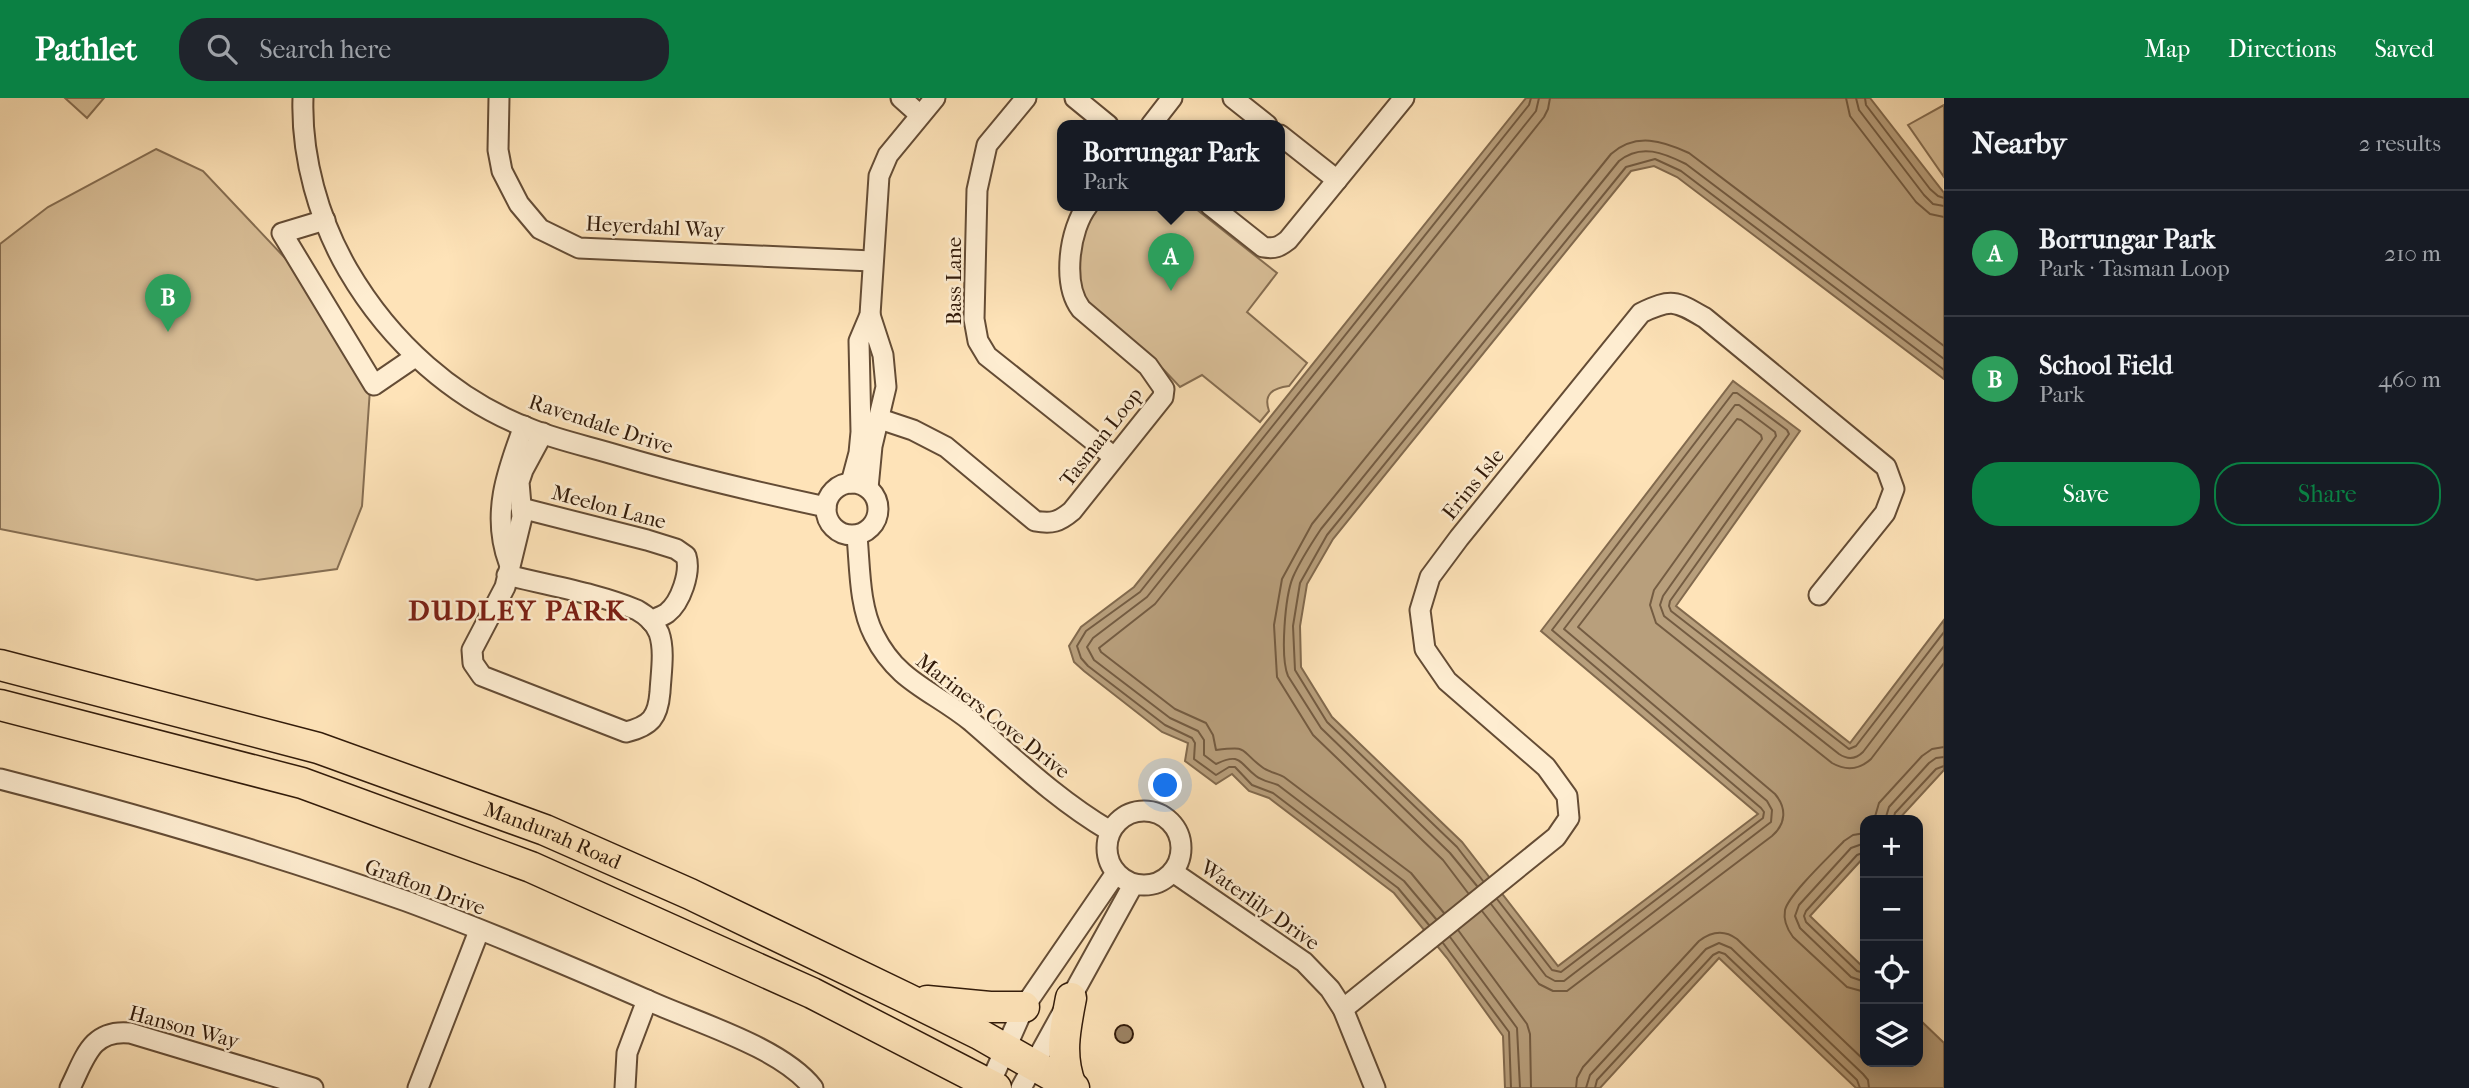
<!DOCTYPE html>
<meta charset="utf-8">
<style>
:root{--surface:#171b24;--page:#20242c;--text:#f1f3f6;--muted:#9ea1a6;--line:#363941;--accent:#0b8043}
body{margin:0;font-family:"IM FELL French Canon",serif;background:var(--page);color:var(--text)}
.controls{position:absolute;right:21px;bottom:21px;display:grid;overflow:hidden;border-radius:14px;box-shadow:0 4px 18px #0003}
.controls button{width:63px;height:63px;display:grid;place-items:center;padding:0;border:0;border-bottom:2px solid var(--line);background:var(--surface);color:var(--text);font:35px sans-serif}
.you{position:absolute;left:1166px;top:688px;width:24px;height:24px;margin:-18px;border:5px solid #fff;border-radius:50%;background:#1a73e8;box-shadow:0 0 0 10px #1a73e833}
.badge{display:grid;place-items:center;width:46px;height:46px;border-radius:50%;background:var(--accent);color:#fff;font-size:23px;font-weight:700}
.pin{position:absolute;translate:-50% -58px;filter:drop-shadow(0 2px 4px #0008)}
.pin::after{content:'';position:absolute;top:37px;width:24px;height:21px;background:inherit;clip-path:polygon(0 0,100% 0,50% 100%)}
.popup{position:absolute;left:1057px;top:22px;width:228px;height:91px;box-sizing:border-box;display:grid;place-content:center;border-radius:14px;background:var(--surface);filter:drop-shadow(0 2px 5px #0005);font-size:23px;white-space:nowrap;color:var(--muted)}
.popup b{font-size:26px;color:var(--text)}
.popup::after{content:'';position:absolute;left:50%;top:100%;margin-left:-14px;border:14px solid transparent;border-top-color:var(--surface)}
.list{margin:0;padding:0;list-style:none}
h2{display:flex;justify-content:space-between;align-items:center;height:91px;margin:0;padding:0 28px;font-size:30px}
h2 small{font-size:23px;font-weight:400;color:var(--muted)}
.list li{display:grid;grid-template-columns:46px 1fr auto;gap:21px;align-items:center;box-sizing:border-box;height:126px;padding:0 28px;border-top:2px solid var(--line)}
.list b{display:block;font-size:26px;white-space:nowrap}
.list p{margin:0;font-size:23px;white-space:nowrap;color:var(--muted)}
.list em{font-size:23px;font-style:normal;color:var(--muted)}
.actions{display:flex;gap:14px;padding:21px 28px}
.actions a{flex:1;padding:16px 0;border:2px solid var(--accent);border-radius:28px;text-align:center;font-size:24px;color:var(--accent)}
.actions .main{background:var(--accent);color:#fff}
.icon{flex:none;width:38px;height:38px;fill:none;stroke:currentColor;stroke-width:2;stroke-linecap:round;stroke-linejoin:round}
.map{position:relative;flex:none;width:1944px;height:990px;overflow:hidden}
header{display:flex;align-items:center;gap:42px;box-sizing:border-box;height:98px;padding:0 35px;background:var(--accent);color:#fff}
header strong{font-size:33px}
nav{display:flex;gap:38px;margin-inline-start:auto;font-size:24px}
.search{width:490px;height:63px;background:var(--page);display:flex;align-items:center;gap:18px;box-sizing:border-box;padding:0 24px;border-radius:28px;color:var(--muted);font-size:26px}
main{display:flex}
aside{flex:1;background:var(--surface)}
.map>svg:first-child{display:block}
.green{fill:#dbc19a;stroke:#866e52;stroke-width:2}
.water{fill:#b89f7c;stroke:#826a4e;stroke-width:2}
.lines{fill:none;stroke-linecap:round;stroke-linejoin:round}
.shore{stroke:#745c42;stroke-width:2}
.building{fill:#9c8364;stroke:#311a09;stroke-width:2}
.minor-casing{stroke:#644c35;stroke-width:23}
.highway-casing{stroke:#311a09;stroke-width:33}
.minor{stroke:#feedd1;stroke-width:19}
.highway{stroke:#fee3b8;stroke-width:30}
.labels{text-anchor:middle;stroke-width:5;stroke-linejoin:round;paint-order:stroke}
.street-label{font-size:21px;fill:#311a09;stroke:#feedd1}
.district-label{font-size:28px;font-weight:bold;letter-spacing:2px;fill:#7a1f14;stroke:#feedd1}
</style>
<header>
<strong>Pathlet</strong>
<div class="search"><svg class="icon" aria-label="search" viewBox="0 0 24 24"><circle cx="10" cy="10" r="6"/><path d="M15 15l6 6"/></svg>Search here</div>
<nav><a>Map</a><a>Directions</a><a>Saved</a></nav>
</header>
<main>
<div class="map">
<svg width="1944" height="990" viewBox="0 0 1944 990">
<rect width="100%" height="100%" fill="#fee3b8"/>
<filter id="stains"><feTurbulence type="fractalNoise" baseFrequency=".00286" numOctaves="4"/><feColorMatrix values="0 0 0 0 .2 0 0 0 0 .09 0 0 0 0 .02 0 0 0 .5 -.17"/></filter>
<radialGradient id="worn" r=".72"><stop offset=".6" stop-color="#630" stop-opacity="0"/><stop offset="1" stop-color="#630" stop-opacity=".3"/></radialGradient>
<g class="green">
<polygon points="65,0 104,0 87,20"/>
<polygon points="1944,7 1944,79 1908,27"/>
<polygon points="156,51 203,73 301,177 370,291 362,408 337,471 257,482 0,431 0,146 48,109"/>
<path d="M1097,107H1191L1277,175L1247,214L1307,265L1289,288C1273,290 1263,296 1269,313L1260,324L1202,277L1180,289L1147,254L1083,206C1076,187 1077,146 1086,127C1089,120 1093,114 1097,107Z"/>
</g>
<polygon class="water" points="1526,0 1870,0 1944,95 1944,281 1677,79 1654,68 1631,73 1333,441 1307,486 1300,528 1301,569 1332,619 1462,744 1558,868 1758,716 1541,533 1733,283 1800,333 1676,508 1850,645 1944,522 1944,672 1898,722 1865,722 1865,758 1810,818 1865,871 1865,964 1918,964 1918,920 1944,945 1944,990 1856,990 1719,860 1600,990 1505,990 1503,938 1447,860 1394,795 1269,700 1249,693 1232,676 1216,686 1185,663 1188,645 1162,634 1084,573 1074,564 1069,548 1081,529 1134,489"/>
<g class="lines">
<g class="shore">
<polyline points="1846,0 1850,18 1916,104 1930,116 1944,119"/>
<polyline points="1856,0 1859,12 1924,97 1933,106 1944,108"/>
<polyline points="1865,0 1866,7 1930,91 1938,98 1944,100"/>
<polyline points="1874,722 1879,705 1922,658 1932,651 1944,649"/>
<polyline points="1885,722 1889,709 1929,665 1936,660 1944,659"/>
<polyline points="1893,722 1895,715 1936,671 1944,668"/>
<path d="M1865,735L1853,737L1844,743C1831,757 1789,796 1785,812C1783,823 1787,831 1793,839L1847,889L1865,894"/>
<polyline points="1865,745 1851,750 1799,807 1795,818 1800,830 1851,879 1865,884"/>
<polyline points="1865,754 1857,757 1806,813 1804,818 1806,824 1857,873 1865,875"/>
<polyline points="1483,783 1457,749 1327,624 1295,572 1293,528 1300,485 1327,437 1626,69 1655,61 1681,73 1944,272"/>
<path d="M1477,788L1450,755L1321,630L1288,578C1280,559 1285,498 1293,479C1300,463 1311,446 1321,431L1619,63C1641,45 1664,55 1686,66L1944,261"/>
<path d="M1468,795L1443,762L1313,637L1277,579L1274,527L1282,481L1312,426L1611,56C1636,34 1663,43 1689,55L1944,248"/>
<polyline points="1497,801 1552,872 1561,874 1763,720 1764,714 1761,710 1552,532 1733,295 1737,295 1787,332 1789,336 1670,503 1669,508 1671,513 1849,651 1856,648 1944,534"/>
<path d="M1491,806L1546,878L1555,883H1564L1771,724L1772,712L1767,703L1564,531L1735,307H1739L1775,334L1776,338L1663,498L1660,507L1664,518L1839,656C1848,662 1856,661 1863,654L1944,548"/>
<path d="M1482,813L1539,886L1553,893H1567L1772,738C1786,726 1787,710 1775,696L1578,529L1737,321L1741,322L1761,337L1762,341L1654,492L1650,507L1656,525L1832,665C1846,673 1859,672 1871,661L1944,565"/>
<path d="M1444,815L1411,775L1284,679C1277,675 1268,674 1262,669C1238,651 1250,648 1216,652L1213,637L1206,625L1175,611L1101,554L1099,550L1155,506L1544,19L1548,11L1550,0"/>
<path d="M1436,821L1404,783L1278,687C1271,684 1262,683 1256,678C1239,665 1241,654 1216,666L1204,657V642L1198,633L1170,620L1094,562L1087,549L1093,540L1147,499L1536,13L1539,0"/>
<polyline points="1429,827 1398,790 1273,695 1252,687 1235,669 1229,669 1216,677 1194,661 1195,645 1192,640 1165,627 1088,568 1081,560 1077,548 1086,533 1140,494 1529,7 1531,0"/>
<polyline points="1458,832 1527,926 1530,936 1531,990"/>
<polyline points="1450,839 1517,930 1520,990"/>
<polyline points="1443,845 1509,934 1511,990"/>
<path d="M1576,990L1577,980L1583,969L1699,843C1712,833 1725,832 1737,841L1865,963"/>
<polyline points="1586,990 1590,977 1706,851 1719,845 1731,850 1863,976 1868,982 1869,990"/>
<polyline points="1595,990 1597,982 1713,857 1719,854 1725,856 1857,982 1860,990"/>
</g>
</g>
<circle class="building" cx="1124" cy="936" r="9"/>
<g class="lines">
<defs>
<g id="minor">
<path d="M303,0C301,59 319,122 348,172C390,244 455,303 533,332C561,343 591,349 620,358C688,378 756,394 826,409"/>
<polyline points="499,0 498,52 502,73 519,106 540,131 579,150 872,163"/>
<polyline points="901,0 920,17"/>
<polyline points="1026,0 987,47 977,92 974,221 978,243 987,258 1114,359"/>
<polyline points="1075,0 1108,27"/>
<polyline points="1233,0 1267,27"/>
<polyline points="1151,27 1172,0"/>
<polyline points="1280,37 1337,82"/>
<path d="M1210,107L1263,149C1275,151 1279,149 1288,142L1404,0"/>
<polyline points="325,122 282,135 374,287 415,259"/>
<path d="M880,321L913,332L946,349L1035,423C1052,426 1059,424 1072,413L1163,299L1164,291L1148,268L1081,211C1062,186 1069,131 1088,107"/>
<polyline points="851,385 859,355 861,334 859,243 870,217 879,78 888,57 935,0"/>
<circle cx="852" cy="411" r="26"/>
<polyline points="868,390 872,348 886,289 883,257 870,217"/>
<path d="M521,410L647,442L676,451L686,458C691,474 681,504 667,515C663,518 656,520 651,523"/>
<path d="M857,438C860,469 859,508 874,537C898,585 933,592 972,624C1017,663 1059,703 1110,733"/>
<path d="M509,465C491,417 507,373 524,328"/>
<path d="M507,477C550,488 596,495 637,512C646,517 655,525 659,535C665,552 661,575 660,594C658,619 651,628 626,634L482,578L473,565L472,552L505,489L522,419L519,384L523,372L543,335"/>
<path d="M0,681C136,716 273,756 406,803C490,834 574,870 656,906C702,926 783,951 813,990"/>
<circle cx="1144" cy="750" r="37"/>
<polyline points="1173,774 1304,864 1330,891 1343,911 1375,990"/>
<path d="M1343,911L1556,739L1569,720L1567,698L1546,669L1447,583L1425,551L1420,512L1430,479L1459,440L1641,215C1672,200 1676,203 1705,220L1886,369L1894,391L1885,415L1819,497"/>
<path d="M70,990C85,960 91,931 130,935L313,990"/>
<polyline points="418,990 479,833"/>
<polyline points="625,990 627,955 647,902"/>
<polyline points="988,990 1024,909 1116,775"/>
<polyline points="1021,990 1133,787"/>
</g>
<g id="highway">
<path id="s1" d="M0,567L318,650L545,732L690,796L906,900L979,936L1074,990"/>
<polyline points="0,607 302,685 531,769 812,895 996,990"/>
<polyline points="927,903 990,909 1024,909"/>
<path d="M1071,988C1059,958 1065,931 1071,900"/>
</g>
</defs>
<use href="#minor" class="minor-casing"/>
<use href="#highway" class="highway-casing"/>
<use href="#minor" class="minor"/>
<use href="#highway" class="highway"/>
</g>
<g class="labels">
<g class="street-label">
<text transform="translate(655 129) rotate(3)" y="7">Heyerdahl Way</text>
<text transform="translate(954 183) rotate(-90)" y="7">Bass Lane</text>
<text transform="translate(601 326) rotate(18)" y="7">Ravendale Drive</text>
<text transform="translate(1101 339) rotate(-52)" y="7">Tasman Loop</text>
<text transform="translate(1473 386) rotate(-51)" y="7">Erins Isle</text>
<text transform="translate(609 409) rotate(15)" y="7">Meelon Lane</text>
<text transform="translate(993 618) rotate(38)" y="7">Mariners Cove Drive</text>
<text dy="7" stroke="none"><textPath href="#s1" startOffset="579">Mandurah Road</textPath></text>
<text transform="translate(425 789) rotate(20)" y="7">Grafton Drive</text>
<text transform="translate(1260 807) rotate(35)" y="7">Waterlily Drive</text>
<text transform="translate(184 929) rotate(15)" y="7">Hanson Way</text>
</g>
<g class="district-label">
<text x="518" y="522">DUDLEY PARK</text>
</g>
</g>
<rect width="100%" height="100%" filter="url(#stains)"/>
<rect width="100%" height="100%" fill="url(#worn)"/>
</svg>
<div class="controls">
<button>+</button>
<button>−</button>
<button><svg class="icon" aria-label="locate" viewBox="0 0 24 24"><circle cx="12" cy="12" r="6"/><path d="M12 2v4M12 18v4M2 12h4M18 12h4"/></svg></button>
<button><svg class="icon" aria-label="layers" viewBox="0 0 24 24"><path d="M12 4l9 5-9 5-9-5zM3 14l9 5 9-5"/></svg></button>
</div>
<div class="you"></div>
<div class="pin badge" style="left:1171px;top:193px;background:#2e9e5b">A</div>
<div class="popup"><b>Borrungar Park</b>Park</div>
<div class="pin badge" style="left:168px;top:234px;background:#2e9e5b">B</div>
</div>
<aside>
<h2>Nearby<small>2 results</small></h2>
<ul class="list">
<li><span class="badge" style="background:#2e9e5b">A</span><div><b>Borrungar Park</b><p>Park · Tasman Loop</p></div><em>210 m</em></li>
<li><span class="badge" style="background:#2e9e5b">B</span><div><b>School Field</b><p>Park</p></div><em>460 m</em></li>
</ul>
<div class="actions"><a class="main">Save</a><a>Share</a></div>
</aside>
</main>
